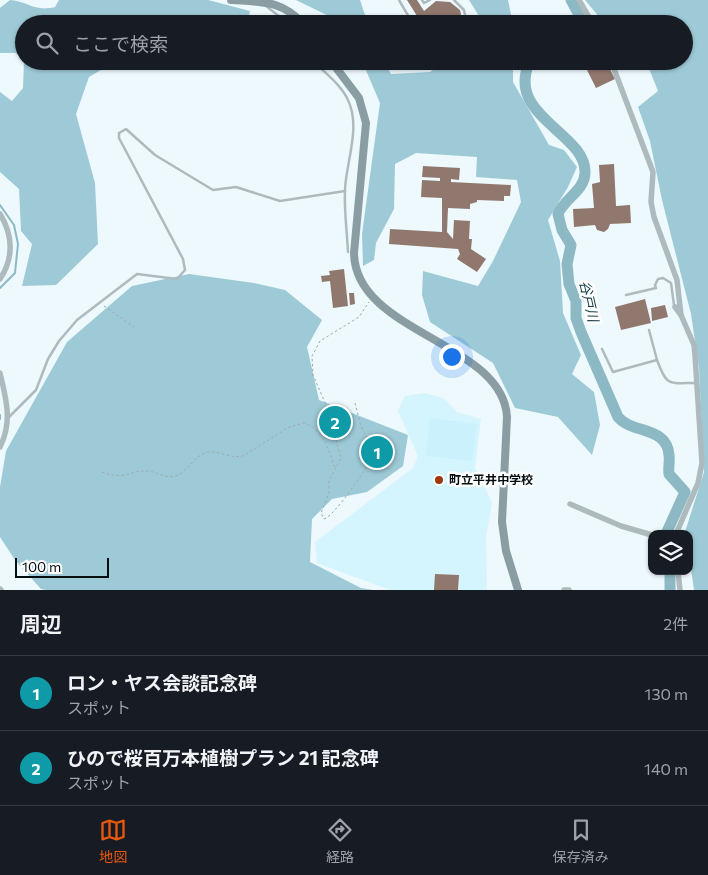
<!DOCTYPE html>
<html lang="ja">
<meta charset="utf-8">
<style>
:root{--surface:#171b24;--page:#20242c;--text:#f1f3f6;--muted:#9ea1a6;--line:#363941;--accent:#ea580c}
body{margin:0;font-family:Commissioner,"Noto Sans JP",sans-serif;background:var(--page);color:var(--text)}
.controls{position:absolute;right:15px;bottom:15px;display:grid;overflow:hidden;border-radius:10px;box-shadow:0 1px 4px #0004}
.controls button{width:45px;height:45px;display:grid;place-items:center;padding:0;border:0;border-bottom:1px solid var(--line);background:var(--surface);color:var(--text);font:25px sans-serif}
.scale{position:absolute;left:15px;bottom:12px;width:94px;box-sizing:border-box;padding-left:5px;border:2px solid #040e11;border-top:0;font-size:14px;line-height:18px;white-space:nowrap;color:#040e11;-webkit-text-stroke:4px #fff;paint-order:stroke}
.you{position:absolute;left:451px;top:356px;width:18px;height:18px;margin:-12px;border:4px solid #fff;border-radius:50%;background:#1a73e8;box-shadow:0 0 0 8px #1a73e833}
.badge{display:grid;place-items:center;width:32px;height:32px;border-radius:50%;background:var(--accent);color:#fff;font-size:16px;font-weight:700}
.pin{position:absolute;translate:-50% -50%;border:2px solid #fff;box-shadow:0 1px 5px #0006}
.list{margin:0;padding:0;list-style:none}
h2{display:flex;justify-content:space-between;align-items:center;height:65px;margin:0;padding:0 20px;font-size:21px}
h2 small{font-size:16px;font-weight:400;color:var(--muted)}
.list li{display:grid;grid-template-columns:32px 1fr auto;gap:15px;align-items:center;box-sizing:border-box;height:75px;padding:0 20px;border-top:1px solid var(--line)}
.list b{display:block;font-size:19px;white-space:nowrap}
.list p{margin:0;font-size:16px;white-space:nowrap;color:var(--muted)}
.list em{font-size:16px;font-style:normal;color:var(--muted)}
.icon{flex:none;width:28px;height:28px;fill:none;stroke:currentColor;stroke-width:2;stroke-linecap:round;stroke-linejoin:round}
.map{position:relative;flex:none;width:708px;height:590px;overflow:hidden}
.search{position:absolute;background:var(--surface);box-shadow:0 1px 4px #0004;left:15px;right:15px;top:15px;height:55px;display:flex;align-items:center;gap:12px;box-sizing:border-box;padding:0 18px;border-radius:28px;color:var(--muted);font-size:19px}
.sheet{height:215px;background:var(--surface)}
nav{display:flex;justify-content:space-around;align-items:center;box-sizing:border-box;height:70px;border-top:1px solid var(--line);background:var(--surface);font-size:14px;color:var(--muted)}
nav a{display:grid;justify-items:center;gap:2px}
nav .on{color:var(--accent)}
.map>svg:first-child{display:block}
.built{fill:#d5f5fe}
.green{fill:#caf1fc}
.forest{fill:#9ecad7}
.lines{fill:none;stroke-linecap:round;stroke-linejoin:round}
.stream{stroke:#8db9c5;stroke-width:2}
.river{stroke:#8db9c5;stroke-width:11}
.building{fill:#91786f}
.path{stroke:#9ea9ad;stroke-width:1;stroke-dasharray:2.5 2.5;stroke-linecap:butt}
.lane{stroke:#aebbbe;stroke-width:2.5}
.street{stroke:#aebbbe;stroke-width:5.5}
.secondary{stroke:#8a9da3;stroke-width:8}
.poi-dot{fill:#9d380d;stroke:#fff;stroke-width:2}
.labels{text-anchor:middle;stroke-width:5;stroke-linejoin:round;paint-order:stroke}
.poi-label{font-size:12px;font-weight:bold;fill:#040e11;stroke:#fff;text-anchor:start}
.water-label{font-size:14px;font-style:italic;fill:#18404a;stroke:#fff}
</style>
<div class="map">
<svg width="708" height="590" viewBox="0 0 708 590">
<rect width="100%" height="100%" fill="#edf9fd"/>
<polygon class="built" points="424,393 443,398 457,412 481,419 475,468 492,503 486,537 487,590 390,590 317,563 315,542 413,468 418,456 398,411 405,396"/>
<polygon class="green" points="430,418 477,424 472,461 426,456"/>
<g class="forest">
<path d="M10,0C30,2 34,12 55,7L59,0H208L250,11L248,19L210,18L193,24H24V60L16,53H0V8Z"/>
<polygon points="296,0 360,0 368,24 345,24"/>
<polygon points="469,0 508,0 513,24 478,24 479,16"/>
<polygon points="585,0 708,0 708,590 694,590 689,555 689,534 685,532 704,472 699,368 691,314 662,200 650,141 638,107 658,91 646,61 684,61 684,24 605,24"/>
<polygon points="24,61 116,61 89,77 76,114 95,183 98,244 56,285 22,286 32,244 21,231 19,189 0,172 0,92 12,101 23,88"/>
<polygon points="362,61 384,61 391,74 430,72 446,61 513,61 513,82 549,145 564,150 577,167 568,187 548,220 560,261 563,313 581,355 572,374 594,392 600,425 592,455 558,417 515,408 493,363 430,322 422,295 423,271 478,286 493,261 521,202 517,180 476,177 477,157 416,153 395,164 394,209 376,243 374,260 363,266 362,234 380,103"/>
<polygon points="189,274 254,283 285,290 322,320 307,347 319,400 408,435 403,466 367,492 332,499 312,519 310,562 361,588 373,590 46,590 41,589 15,560 0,537 0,487 6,451 67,342 132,286"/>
</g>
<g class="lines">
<g class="stream">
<polyline points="0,205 14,225 18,244 15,273 0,288"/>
<polyline points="0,415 0,419"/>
</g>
<g class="river">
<polyline points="571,0 579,15 579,24"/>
<path d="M530,61C504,116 587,133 585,173C585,190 564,199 558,214L562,230L571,245L567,264L569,284L576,301V318L581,332L618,417C632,434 667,426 669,455C670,461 668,468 669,474L685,492L666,534"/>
<polyline points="670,590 670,571"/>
</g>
</g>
<g class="building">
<polygon points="407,0 417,0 424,11 436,1 450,2 460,10 463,24 422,24"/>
<polygon points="606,61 615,79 596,88 583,62"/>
<polygon points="614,164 616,206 630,205 631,223 610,224 608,229 604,232 597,230 595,225 574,227 573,209 594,208 592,184 600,182 599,165"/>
<polygon points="423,166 460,168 459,180 451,179 451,182 511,185 510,196 504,196 504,201 477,200 477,202 470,204 470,209 448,208 447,232 453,239 454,220 470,221 469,239 472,239 471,249 486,259 477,272 457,259 460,254 458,249 389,244 390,229 442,232 442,198 421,197 422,180 440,181 440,178 422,177"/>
<polygon points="344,269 348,306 333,308 330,281 322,282 321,276 330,275 329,271"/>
<polygon points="349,293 354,293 355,304 350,305"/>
<polygon points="645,299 651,323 621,330 615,307"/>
<polygon points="665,305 668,317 652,321 651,308"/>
<polygon points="435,574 459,575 458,590 434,590"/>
</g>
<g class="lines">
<g class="path">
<polyline points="104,306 134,327"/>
<path d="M355,403L361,426L374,453C371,463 333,518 324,519L321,513L329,493V481L341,458L327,407L313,375L312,356L320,341L359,317L369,302"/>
<path d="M102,472C126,481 128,470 148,471C158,472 167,480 178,475C190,469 195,454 209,452C221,451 231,459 243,456L289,427L304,423C323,429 329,450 335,468"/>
</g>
<g class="lane">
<polyline points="399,0 413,24"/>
<polyline points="422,0 424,3 430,0"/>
<polyline points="454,0 464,10 467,24"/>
<polyline points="266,6 289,24"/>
<path d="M313,61C325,73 340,84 347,98C362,126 346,161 345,190C344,211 347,231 348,252"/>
<polyline points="626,295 656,288 655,285 658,279 663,278 671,283 674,305"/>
<polyline points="649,330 657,360"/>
<path d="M602,349L613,372L657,360C667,387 668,383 696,383"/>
<polyline points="9,417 36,390 48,359 59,341 77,320 137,274 177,279 185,270 183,259 119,138 119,133 126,129 155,155 213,190 236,187 280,201 345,191"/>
</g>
<g class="street">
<polyline points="579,0 593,24"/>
<polyline points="611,61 653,172 651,202 654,217 677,280 681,315 694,345 695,355 702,463 698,483 676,534"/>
<path d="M0,214C13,235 14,258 0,279"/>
<polyline points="675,307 681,315"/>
<path d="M0,373C6,399 13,421 0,447"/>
<polyline points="570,504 621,526 652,535"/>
<polyline points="678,571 680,590"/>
<polyline points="0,589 1,590"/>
<polyline points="564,590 569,590"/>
</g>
<g class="secondary">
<path d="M231,0C262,2 282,0 303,24"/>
<path d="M331,61L359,98L366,123L354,253C355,333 503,342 507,417L502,522L506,551L518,590"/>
</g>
</g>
<circle class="poi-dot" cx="439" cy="480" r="5"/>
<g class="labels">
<g class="poi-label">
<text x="449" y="484">町立平井中学校</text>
</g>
<g class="water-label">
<text transform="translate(589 301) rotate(77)" y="5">谷戸川</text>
</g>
</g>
</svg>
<div class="controls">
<button><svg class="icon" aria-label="layers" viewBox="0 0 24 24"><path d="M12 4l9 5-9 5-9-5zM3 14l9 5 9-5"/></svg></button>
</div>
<div class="scale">100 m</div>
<div class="you"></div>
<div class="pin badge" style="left:377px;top:452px;background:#0f9aa8">1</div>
<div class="pin badge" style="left:335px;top:422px;background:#0f9aa8">2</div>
<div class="search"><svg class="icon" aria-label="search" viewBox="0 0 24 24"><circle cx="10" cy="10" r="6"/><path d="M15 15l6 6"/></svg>ここで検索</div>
</div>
<section class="sheet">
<h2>周辺<small>2件</small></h2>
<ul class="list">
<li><span class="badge" style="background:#0f9aa8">1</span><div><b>ロン・ヤス会談記念碑</b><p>スポット</p></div><em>130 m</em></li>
<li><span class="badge" style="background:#0f9aa8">2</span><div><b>ひので桜百万本植樹プラン 21 記念碑</b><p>スポット</p></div><em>140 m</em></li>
</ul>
</section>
<nav>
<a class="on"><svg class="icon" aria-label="map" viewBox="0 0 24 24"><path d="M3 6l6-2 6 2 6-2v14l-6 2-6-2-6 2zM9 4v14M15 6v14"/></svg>地図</a>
<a><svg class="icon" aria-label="directions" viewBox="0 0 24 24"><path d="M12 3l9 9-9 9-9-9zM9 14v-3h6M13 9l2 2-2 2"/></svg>経路</a>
<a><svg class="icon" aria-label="saved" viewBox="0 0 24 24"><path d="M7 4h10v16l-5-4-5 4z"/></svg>保存済み</a>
</nav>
